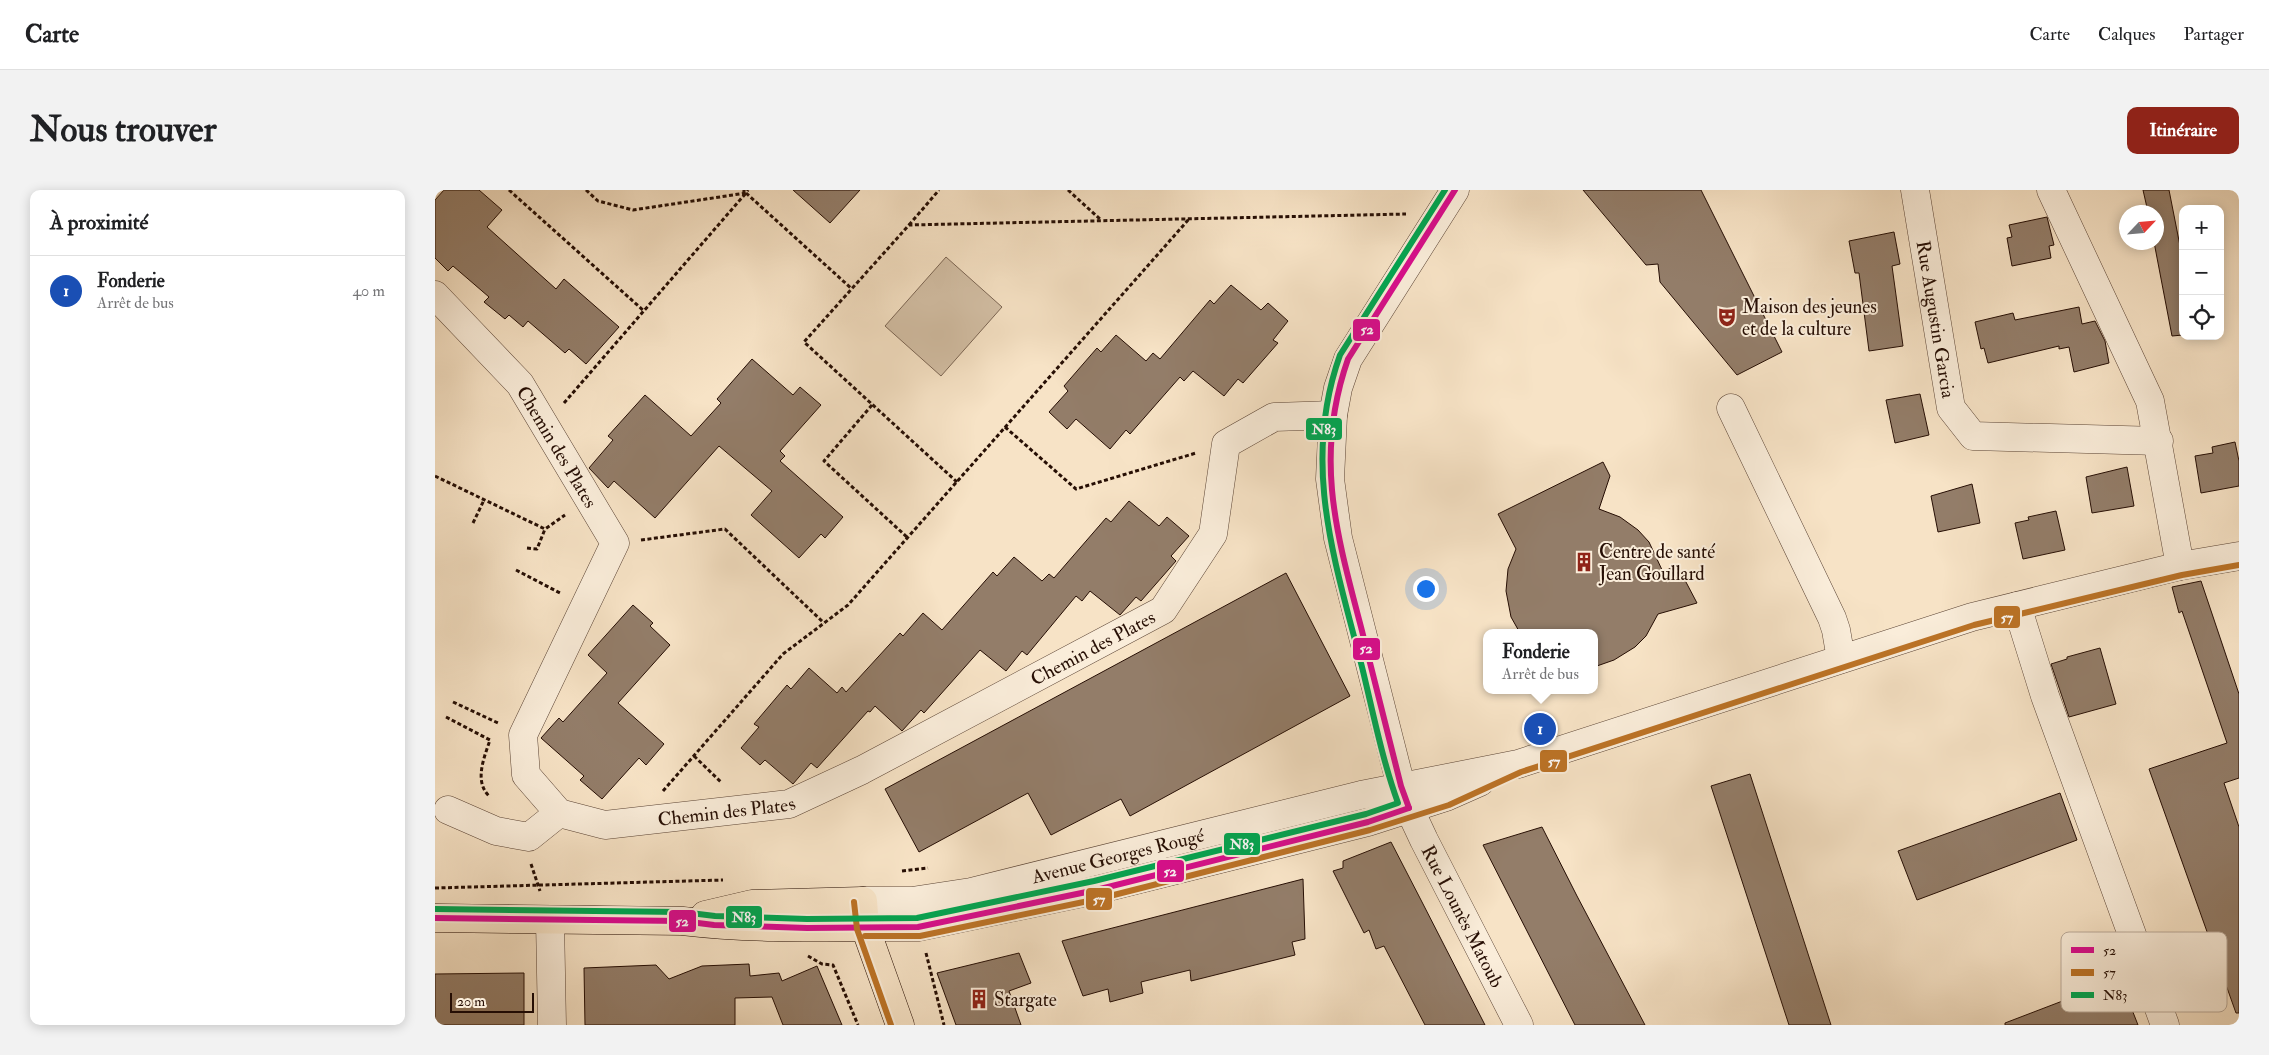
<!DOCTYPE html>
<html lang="fr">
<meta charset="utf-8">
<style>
:root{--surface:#fff;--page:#f2f2f2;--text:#202124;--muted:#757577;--line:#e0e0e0;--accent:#8f2418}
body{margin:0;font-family:"IM FELL Double Pica",serif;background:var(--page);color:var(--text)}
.controls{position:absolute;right:15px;top:15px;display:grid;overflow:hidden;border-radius:10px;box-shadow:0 2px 12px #0003}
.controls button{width:45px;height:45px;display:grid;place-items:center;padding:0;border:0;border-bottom:1px solid var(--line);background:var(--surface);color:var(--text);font:25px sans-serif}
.compass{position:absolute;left:1684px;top:15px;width:45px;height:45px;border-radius:50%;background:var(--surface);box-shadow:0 2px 12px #0003;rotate:64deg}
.scale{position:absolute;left:15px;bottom:12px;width:84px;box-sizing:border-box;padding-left:5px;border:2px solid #260e04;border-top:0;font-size:14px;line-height:18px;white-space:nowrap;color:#260e04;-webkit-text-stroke:4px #faedda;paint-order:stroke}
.you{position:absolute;left:990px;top:398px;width:18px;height:18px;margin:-12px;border:4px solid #fff;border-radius:50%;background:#1a73e8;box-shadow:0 0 0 8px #1a73e833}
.badge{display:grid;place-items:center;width:32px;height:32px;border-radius:50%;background:var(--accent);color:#fff;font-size:16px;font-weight:700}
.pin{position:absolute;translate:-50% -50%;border:2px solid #fff;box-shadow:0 1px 5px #0006}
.popup{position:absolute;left:1048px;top:439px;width:115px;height:65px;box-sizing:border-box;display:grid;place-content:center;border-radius:10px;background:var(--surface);filter:drop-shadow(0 1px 4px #0005);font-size:16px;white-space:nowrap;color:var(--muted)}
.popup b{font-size:19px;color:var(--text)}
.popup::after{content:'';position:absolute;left:50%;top:100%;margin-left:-10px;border:10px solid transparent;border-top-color:var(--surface)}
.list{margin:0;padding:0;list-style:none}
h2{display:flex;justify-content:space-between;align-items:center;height:65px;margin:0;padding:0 20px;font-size:21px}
h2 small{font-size:16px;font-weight:400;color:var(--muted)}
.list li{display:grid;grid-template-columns:32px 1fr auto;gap:15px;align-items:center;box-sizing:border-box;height:70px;padding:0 20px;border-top:1px solid var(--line)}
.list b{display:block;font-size:19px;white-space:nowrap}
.list p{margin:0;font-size:16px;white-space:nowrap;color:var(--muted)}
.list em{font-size:16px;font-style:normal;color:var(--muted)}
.icon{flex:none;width:28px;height:28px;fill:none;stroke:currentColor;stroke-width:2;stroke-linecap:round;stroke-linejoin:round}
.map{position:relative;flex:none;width:1804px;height:835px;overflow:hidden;border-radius:10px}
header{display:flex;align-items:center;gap:30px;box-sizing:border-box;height:70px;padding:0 25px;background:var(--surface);border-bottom:1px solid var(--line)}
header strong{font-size:24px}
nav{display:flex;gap:28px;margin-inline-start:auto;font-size:18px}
.intro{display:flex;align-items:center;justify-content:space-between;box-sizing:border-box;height:120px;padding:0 30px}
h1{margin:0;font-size:35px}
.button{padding:12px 22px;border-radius:10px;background:var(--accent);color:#fff;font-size:18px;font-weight:700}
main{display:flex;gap:30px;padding:0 30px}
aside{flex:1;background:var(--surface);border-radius:10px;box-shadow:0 2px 12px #0003}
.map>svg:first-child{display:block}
.green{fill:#d3bfa5;stroke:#7c6654}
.building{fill:#937d69;stroke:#260e04}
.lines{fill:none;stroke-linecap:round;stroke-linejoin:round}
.minor-casing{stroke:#5a4334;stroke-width:29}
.major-casing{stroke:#260e04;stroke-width:29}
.path{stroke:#260e04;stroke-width:3;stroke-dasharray:4 2.5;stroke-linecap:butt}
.minor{stroke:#faedda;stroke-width:28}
.major{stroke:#f7e3c6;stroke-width:28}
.bus-1-casing{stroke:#faedda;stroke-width:10}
.bus-2-casing{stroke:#faedda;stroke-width:10}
.bus-3-casing{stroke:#faedda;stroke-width:10}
.bus-1{stroke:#d80d8c;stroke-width:6}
.bus-2{stroke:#bc7326;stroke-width:6}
.bus-3{stroke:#00a651;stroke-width:6}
.labels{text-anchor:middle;stroke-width:4;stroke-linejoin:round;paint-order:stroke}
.poi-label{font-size:19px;fill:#260e04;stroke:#faedda;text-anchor:start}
.street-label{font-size:19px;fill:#260e04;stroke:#faedda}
.key{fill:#faedda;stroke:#baaa9a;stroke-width:1}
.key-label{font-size:14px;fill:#260e04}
.line-badge{stroke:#faedda;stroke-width:2}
.badge-label{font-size:14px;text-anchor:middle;font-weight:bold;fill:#fff}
</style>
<header>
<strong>Carte</strong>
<nav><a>Carte</a><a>Calques</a><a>Partager</a></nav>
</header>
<div class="intro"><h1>Nous trouver</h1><a class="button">Itinéraire</a></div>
<main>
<aside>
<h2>À proximité<small></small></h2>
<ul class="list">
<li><span class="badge" style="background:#1a4fb4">1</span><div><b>Fonderie</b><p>Arrêt de bus</p></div><em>40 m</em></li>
</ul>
</aside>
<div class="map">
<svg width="1804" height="835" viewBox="0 0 1804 835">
<rect width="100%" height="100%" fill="#f7e3c6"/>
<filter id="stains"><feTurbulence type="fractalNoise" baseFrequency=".004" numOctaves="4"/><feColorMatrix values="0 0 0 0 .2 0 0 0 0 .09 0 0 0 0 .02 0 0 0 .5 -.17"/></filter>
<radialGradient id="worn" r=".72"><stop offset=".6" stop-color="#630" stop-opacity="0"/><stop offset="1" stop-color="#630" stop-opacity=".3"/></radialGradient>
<polygon class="green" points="511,67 567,117 506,186 450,136"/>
<g class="building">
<polygon points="9,0 44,0 67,20 52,37 121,99 129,89 184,137 151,174 134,159 130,163 93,131 88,137 74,125 70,129 49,112 54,107 18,76 13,81 0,68 0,10"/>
<polygon points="358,0 425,0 395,33"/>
<polygon points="1148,0 1266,0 1347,162 1302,185 1225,92 1223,74 1211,75"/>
<polygon points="1708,0 1734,0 1748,71 1748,145 1737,146 1719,52 1722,52 1722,22 1713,22"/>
<polygon points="1612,27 1619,55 1614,56 1616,68 1577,76 1572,48 1577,47 1574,35"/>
<polygon points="1459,42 1465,74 1457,76 1468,156 1434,161 1424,83 1420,83 1414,51"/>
<polygon points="796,95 826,120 833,113 853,131 838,150 843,153 808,193 803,189 789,206 758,181 749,191 745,187 695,244 691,240 675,259 641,229 632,239 614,222 633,201 629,196 662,158 666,162 681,145 711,171 718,163 725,169 775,110 779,114"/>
<polygon points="1644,117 1647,134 1660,131 1670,151 1674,173 1639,182 1634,157 1624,159 1624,156 1553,173 1549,158 1546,159 1540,132 1578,123 1580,130"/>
<polygon points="317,169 358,205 365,197 386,215 345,261 350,266 345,271 408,327 390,348 386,344 364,368 316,325 337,301 284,256 220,328 179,291 173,298 154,278 178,250 173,246 210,205 256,246 286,213 282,209"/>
<polygon points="1485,204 1494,245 1460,253 1451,210"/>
<polygon points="1800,252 1804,271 1804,296 1766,303 1760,266 1778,263 1777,257"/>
<polygon points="1168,272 1175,286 1164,319 1185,327 1203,340 1214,352 1228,382 1242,375 1262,413 1223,424 1211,446 1200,457 1179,470 1159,477 1159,443 1085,443 1076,427 1071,401 1073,379 1081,359 1063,324"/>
<polygon points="1692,277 1699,316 1657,323 1651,287"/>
<polygon points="1537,294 1545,333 1503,342 1496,306"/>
<polygon points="694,311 724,336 732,327 754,346 736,366 741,371 706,411 701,407 685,425 655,401 647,411 641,406 592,465 587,461 571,481 545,460 489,523 486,520 467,541 440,516 435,522 433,521 382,578 376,573 358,594 330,570 325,575 306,558 324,537 319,534 352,495 356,499 374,478 402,503 407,497 411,502 465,443 468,446 488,423 507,440 558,382 562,386 579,367 607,391 614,384 619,388 671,328 676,332"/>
<polygon points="1621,321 1630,360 1588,369 1580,333 1594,330 1593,327"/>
<polygon points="851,383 915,506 695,626 686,609 616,645 593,603 484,662 450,599"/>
<polygon points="1766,391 1804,504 1804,588 1789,593 1804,637 1804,823 1801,823 1714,579 1792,553 1747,421 1744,423 1737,397"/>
<polygon points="198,415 218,433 215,436 235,455 183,513 229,554 211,575 204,568 167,609 145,590 149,586 106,548 124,528 128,532 172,483 153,465"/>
<polygon points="1665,458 1681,514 1634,527 1616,474 1632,469 1632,467"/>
<polygon points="1315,584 1396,835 1354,835 1276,596"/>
<polygon points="1625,603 1642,650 1482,710 1463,661"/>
<polygon points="1107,637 1142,706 1210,835 1140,835 1048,655"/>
<polygon points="956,652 987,712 1050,835 990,835 949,756 941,759 934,740 929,743 898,681 908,678 908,671"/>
<polygon points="868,689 870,749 857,752 860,765 756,791 755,780 706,792 708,803 675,812 673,799 648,806 627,751"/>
<polygon points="584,763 596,793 574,801 586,835 521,835 502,783"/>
<polygon points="314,774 315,786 344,783 347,791 382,776 407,835 348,835 337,807 300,808 300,835 150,835 149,778 221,775 234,789 267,776"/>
<polygon points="89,783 89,835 0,835 0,784"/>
<polygon points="1685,789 1703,835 1570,835 1570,833"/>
</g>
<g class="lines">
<defs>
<g id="minor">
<path id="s1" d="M1020,0L913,169L903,198L898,225L895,289L903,348L966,596L974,618L989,650L1084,835"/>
<path id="s2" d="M1480,0L1516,218L1538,246L1724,251"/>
<polyline points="1616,0 1715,211 1745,376"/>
<path id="s3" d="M0,105L85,194L180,353L88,545L91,585L124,623L170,635L354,614L427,580L728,420L778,344L791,254L839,227L898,225"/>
<polyline points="1296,218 1397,428 1401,440 1406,469"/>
<polyline points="1582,416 1610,506 1730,835"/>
<polyline points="13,620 61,641 94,647 124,623"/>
<path id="s4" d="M428,711H477L536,702L926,605L1083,574L1537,427L1745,376L1804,366"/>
<polyline points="115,730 117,835"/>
<polyline points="430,737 483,737 661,700 933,632 1011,607 1045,592"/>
</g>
<g id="major">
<polyline points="270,725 317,714 428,711 430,737 465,835"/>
<path d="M0,728L247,731C308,738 369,738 430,737"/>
</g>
</defs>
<use href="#minor" class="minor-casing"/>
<use href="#major" class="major-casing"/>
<g class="path">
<polyline points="74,0 209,121"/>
<polyline points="151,0 163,11 198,20 311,3 313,0"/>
<polyline points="633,0 666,30"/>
<polyline points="311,3 417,99"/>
<polyline points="474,35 504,0"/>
<polyline points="129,213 311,3 308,0"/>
<polyline points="437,215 389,271 473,348"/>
<polyline points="570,237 641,299 761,263"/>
<polyline points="0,286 110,339 130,325"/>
<polyline points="522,292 369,152 474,35 971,24"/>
<polyline points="38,333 49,310"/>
<polyline points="206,350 290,339 389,433"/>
<polyline points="92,358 102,359 110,339"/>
<polyline points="81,380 125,403"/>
<polyline points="18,512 63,533"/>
<path d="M11,527L55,550C49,568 39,591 54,606"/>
<polyline points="259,566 287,593"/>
<polyline points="228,601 348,464 413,415 754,29"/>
<polyline points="96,674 105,701"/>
<polyline points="467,681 493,678"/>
<polyline points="0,698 288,690"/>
<polyline points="491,763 509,835"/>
<polyline points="373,766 387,774 398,775 423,835"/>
</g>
<use href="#minor" class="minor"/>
<use href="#major" class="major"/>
<defs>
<g id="bus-1">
<path d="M974,618L966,596C953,543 939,490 926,437C901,342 879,266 913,169L1020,0"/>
<polyline points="0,728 247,731 279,735 372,738 483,737 661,700 933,632 974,618"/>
</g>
<g id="bus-2">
<polyline points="419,712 422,739 456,835"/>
<polyline points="430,746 485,746 663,709 935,640 1014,615 1086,582 1539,435 1747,385 1804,375"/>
</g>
<path id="bus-3" d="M0,719L247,722L280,726L372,729L482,728L659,691L931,624L963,613C947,569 938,522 927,477C900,371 866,274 905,165L1010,0"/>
</defs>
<use href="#bus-1" class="bus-1-casing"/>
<use href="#bus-2" class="bus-2-casing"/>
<use href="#bus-3" class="bus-3-casing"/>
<use href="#bus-1" class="bus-1"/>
<use href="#bus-2" class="bus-2"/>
<use href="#bus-3" class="bus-3"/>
</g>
<defs>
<symbol id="theatre-bare" viewBox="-9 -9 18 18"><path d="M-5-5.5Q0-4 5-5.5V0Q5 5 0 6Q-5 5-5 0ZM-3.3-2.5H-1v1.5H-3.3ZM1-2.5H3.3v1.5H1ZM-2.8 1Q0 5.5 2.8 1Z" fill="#8f2418" stroke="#faedda" stroke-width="2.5" paint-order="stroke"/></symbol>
<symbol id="building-bare" viewBox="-9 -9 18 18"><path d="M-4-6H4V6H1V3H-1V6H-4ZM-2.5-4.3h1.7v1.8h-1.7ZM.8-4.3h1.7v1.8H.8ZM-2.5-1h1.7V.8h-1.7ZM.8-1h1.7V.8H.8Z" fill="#8f2418" stroke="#faedda" stroke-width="2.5" paint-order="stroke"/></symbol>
</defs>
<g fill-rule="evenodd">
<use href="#theatre-bare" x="1278" y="113" width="28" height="28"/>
<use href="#building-bare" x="1135" y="358" width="28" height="28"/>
<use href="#building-bare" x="530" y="795" width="28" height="28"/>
</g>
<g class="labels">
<g class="poi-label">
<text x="1307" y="123">Maison des jeunes<tspan x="1307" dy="22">et de la culture</tspan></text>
<text x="1164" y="368">Centre de santé<tspan x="1164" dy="22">Jean Goullard</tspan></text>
<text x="559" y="816">Stargate</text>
</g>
<g class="street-label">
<text dy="7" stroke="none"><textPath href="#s2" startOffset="131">Rue Augustin Garcia</textPath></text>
<text dy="7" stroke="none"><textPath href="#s3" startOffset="196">Chemin des Plates</textPath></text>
<text dy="7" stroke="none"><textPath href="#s3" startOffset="1186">Chemin des Plates</textPath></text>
<text dy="7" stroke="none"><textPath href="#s3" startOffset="781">Chemin des Plates</textPath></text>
<text dy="7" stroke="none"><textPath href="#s4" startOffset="260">Avenue Georges Rougé</textPath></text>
<text dy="7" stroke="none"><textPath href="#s1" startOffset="782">Rue Lounès Matoub</textPath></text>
</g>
</g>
<rect x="1626" y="742" width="166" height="80" rx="8" class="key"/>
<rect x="1636" y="757" width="23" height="6" fill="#d80d8c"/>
<rect x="1636" y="779" width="23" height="7" fill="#bc7326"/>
<rect x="1636" y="802" width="23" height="6" fill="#00a651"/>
<g class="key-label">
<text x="1668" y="765">52</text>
<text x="1668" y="787">57</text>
<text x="1668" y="810">N83</text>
</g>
<g class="line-badge">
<rect x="917" y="128" width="29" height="24" rx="5" fill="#d80d8c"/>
<rect x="870" y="227" width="38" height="24" rx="5" fill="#00a651"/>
<rect x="1558" y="415" width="28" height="24" rx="5" fill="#bc7326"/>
<rect x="917" y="447" width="29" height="24" rx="5" fill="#d80d8c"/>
<rect x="1104" y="559" width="29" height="24" rx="5" fill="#bc7326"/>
<rect x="788" y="642" width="38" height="24" rx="5" fill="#00a651"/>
<rect x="721" y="669" width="29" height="24" rx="5" fill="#d80d8c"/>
<rect x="650" y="697" width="28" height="24" rx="5" fill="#bc7326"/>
<rect x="290" y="715" width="38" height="24" rx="5" fill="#00a651"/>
<rect x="233" y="719" width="29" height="24" rx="5" fill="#d80d8c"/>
</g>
<g class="badge-label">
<text x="932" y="144">52</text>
<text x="889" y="244">N83</text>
<text x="1572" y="432">57</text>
<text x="931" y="463">52</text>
<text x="1119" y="576">57</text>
<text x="807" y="659">N83</text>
<text x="735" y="686">52</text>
<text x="664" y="714">57</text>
<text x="309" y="732">N83</text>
<text x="247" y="736">52</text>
</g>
<rect width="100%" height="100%" filter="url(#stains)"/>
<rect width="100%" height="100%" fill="url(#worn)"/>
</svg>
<div class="controls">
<button>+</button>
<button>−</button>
<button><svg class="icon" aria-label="locate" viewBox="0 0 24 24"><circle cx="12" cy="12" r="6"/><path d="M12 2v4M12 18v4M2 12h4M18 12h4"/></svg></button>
</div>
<svg class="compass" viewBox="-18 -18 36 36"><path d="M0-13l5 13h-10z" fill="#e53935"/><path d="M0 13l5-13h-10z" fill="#757577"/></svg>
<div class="scale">20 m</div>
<div class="you"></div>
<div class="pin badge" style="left:1105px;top:539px;background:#1a4fb4">1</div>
<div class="popup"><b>Fonderie</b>Arrêt de bus</div>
</div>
</main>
